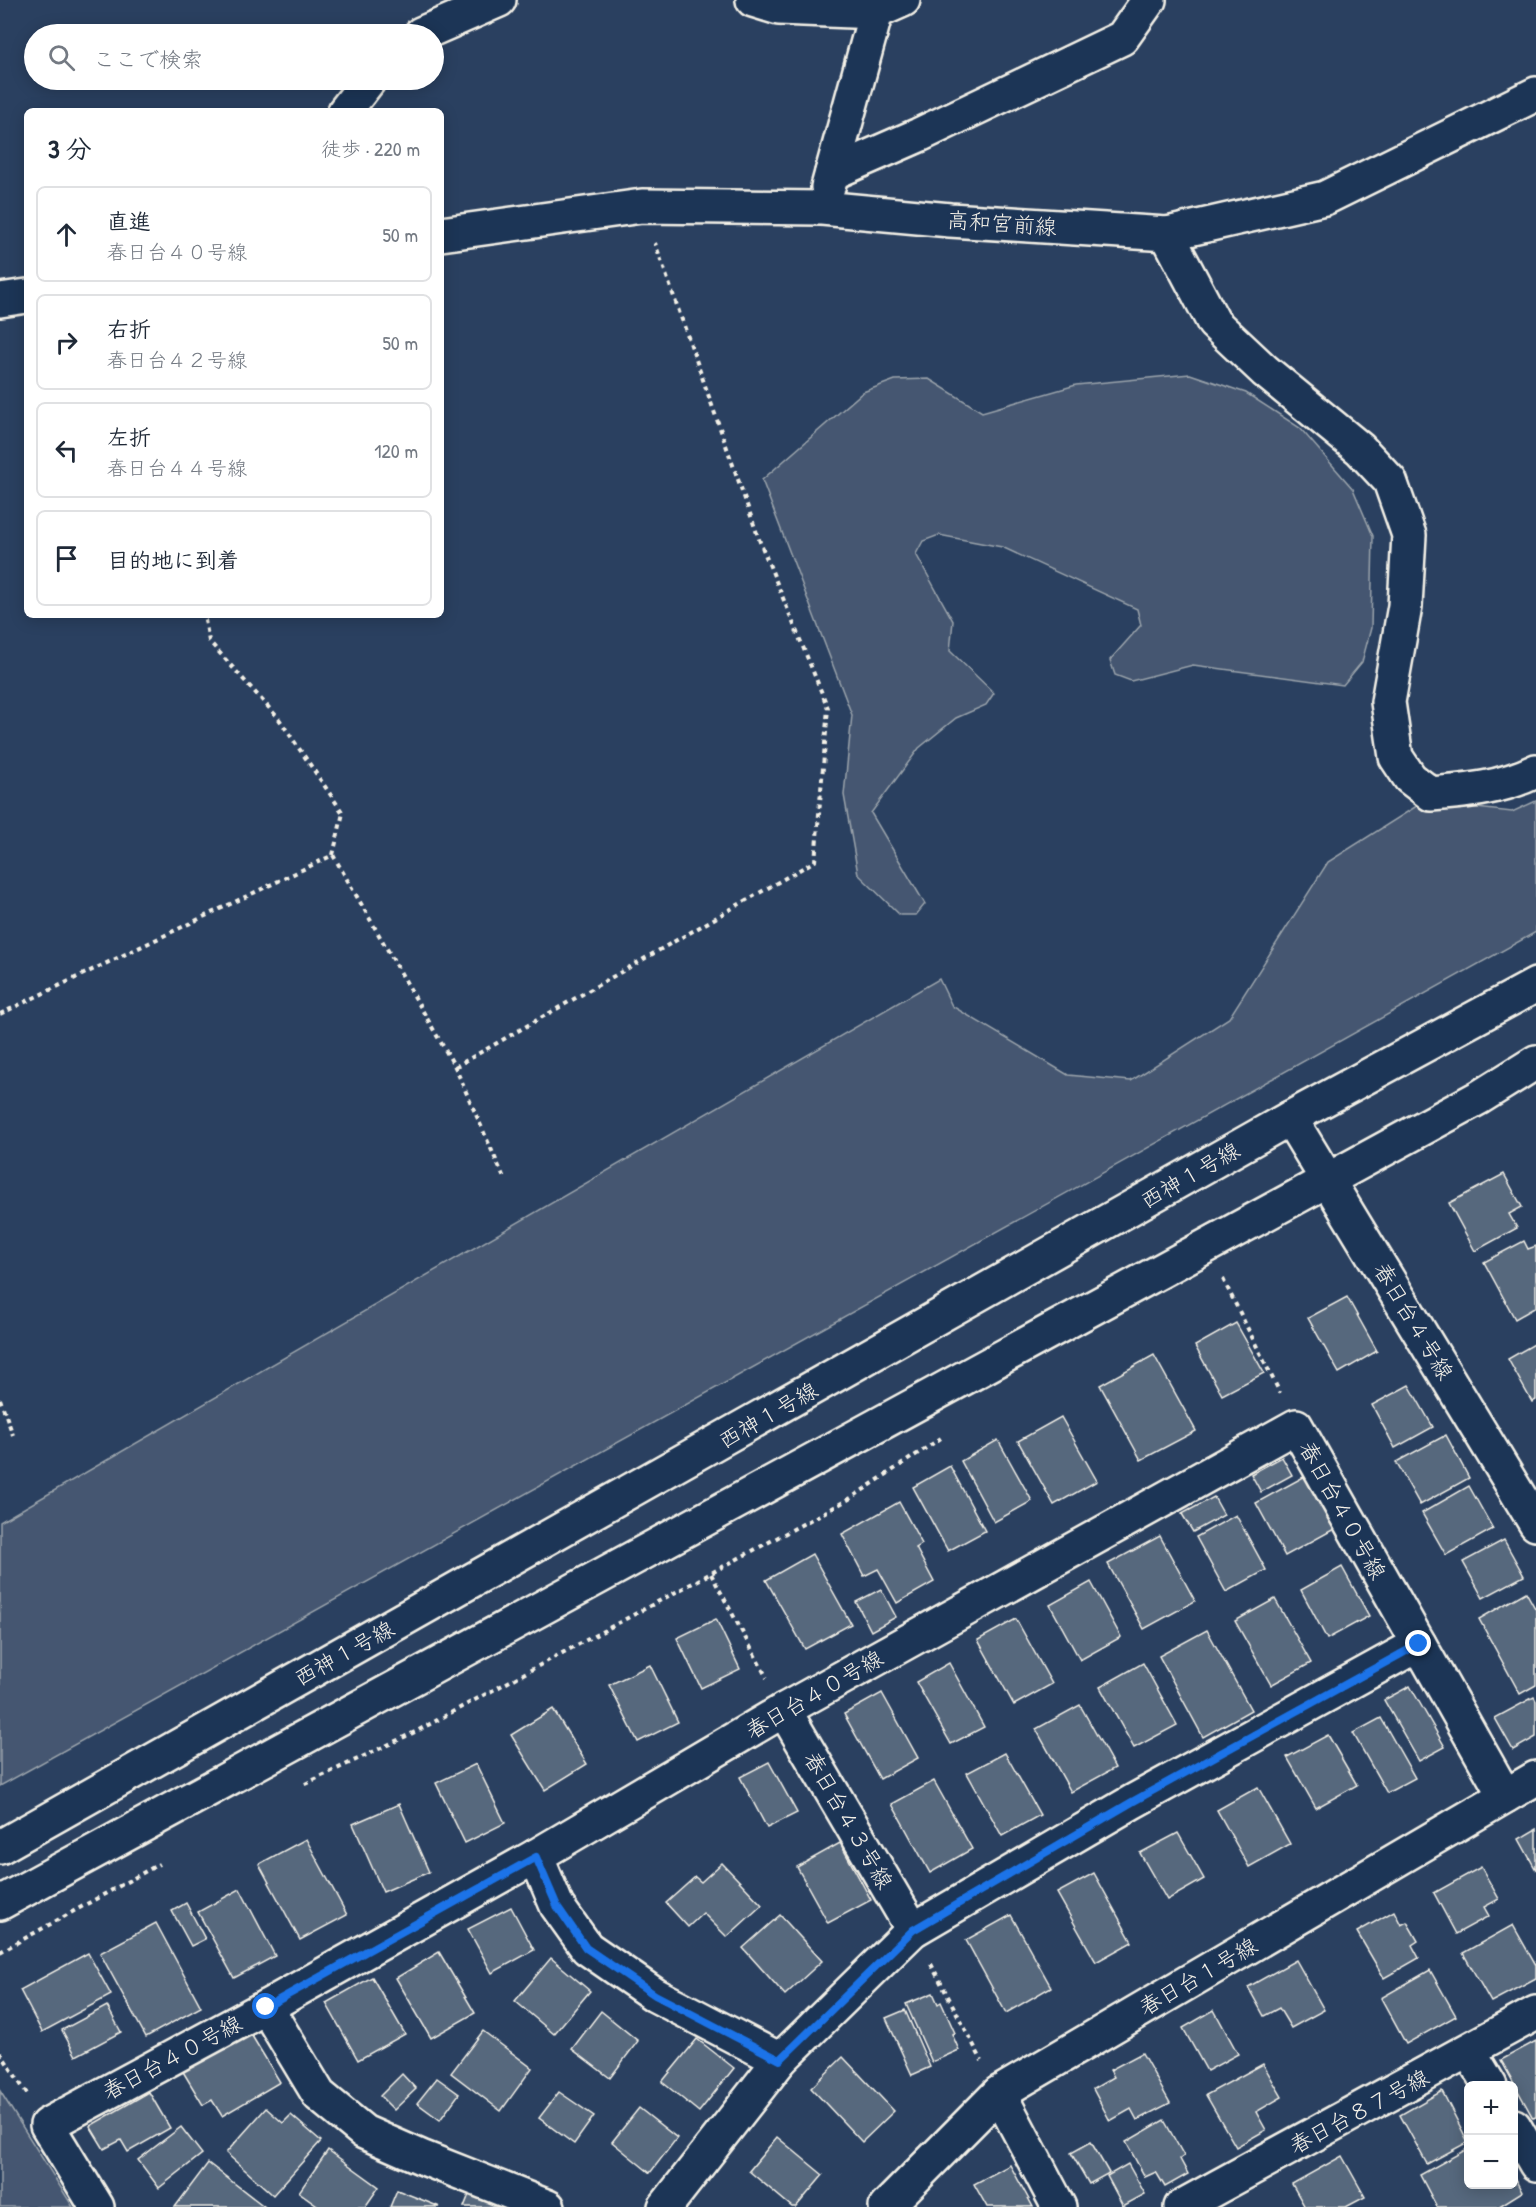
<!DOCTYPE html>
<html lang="ja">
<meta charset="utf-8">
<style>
:root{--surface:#fff;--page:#f6f6f7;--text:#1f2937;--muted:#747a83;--line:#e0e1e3}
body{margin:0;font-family:"Patrick Hand","Klee One",sans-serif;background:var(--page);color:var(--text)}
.controls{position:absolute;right:18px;bottom:18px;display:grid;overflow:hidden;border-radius:9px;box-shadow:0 3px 15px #0003}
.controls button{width:54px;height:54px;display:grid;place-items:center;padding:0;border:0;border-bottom:2px solid var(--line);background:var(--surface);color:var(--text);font:30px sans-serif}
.stop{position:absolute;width:18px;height:18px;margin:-14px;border:4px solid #1a73e8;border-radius:50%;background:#fff}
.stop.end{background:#1a73e8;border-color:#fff;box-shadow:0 2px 6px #0008}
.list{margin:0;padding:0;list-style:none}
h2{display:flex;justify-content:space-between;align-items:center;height:78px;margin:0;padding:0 24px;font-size:26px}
h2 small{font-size:20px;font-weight:400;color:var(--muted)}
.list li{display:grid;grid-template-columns:39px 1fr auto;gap:18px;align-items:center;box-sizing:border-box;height:96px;margin:0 12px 12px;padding:0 12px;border:2px solid var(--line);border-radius:9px}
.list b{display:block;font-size:22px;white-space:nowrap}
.list p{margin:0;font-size:20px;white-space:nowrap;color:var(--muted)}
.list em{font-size:20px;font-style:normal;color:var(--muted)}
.icon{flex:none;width:33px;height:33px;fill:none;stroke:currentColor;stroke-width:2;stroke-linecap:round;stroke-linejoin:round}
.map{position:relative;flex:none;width:1536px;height:2207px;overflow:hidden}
.search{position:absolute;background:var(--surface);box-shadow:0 3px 15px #0003;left:24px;top:24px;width:420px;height:66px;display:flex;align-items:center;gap:15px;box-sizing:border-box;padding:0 21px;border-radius:33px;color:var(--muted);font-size:22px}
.panel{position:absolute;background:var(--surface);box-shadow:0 3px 15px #0003;left:24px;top:108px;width:420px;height:510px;border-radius:9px}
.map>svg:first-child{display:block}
.green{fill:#445771;stroke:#9ca4ac;stroke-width:1.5}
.building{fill:#56677d;stroke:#f4f1e8;stroke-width:1.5}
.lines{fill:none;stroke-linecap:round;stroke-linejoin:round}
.street-casing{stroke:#f4f1e8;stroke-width:38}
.secondary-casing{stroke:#f4f1e8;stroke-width:38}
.path{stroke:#f4f1e8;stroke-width:4;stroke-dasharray:4.5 4.5;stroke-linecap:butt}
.street{stroke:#1d3557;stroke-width:33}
.secondary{stroke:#1d3557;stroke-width:33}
.route{stroke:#1a73e8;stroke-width:8}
.labels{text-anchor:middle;stroke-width:4.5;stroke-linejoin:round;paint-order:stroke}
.street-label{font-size:22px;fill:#f4f1e8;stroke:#1d3557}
</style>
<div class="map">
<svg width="1536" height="2207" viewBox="0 0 1536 2207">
<rect width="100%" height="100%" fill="#2a4060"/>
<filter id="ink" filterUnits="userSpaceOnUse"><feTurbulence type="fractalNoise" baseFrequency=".0167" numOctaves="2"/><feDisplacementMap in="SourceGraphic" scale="12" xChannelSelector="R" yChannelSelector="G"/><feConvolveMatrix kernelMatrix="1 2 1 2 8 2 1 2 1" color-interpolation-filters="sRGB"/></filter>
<g filter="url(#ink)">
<g class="green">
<polygon points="1190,374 1246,393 1300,428 1353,489 1373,536 1371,628 1362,662 1343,685 1193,665 1131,681 1115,675 1110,660 1141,625 1137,609 1002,547 939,535 923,541 916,554 953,621 950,651 994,693 986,705 956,718 919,748 871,813 925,904 916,915 900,915 858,874 844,795 852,715 762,480 863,392 895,380 929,379 982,412 1076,385"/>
<polygon points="1536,801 1536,932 0,1786 0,1522 939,979 952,1006 1068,1075 1131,1081 1229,1018 1328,862 1423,802 1512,812"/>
<polygon points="0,2091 73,2207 0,2207"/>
</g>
<g class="building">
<polygon points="1504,1174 1522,1207 1509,1214 1517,1228 1475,1251 1449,1203"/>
<polygon points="1524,1241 1528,1249 1536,1246 1536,1307 1515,1319 1484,1262"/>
<polygon points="1347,1297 1377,1351 1339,1373 1308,1318"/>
<polygon points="1236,1323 1264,1373 1222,1395 1195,1346"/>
<polygon points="1536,1343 1536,1400 1532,1402 1508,1359"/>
<polygon points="1154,1355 1196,1431 1141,1460 1100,1385"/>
<polygon points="1409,1385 1433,1427 1395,1448 1372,1405"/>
<polygon points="1061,1417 1097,1481 1054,1505 1018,1441"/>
<polygon points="1446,1435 1469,1478 1420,1505 1396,1462"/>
<polygon points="998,1440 1032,1501 994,1522 961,1461"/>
<polygon points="1282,1457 1292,1475 1261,1492 1251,1474"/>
<polygon points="950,1466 985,1531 948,1551 913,1487"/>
<polygon points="1309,1474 1338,1527 1285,1556 1256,1503"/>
<polygon points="1469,1486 1493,1529 1446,1555 1422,1513"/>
<polygon points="1214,1497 1224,1515 1193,1532 1182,1514"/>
<polygon points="899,1502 922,1544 916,1548 934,1582 897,1603 878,1569 864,1576 842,1534"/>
<polygon points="1236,1515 1266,1570 1226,1592 1196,1537"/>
<polygon points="1160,1536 1195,1601 1144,1629 1108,1564"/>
<polygon points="1504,1540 1524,1576 1483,1598 1463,1562"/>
<polygon points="812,1554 851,1624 805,1649 766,1580"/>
<polygon points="1342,1567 1369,1616 1327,1639 1301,1590"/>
<polygon points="1091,1582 1121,1637 1080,1660 1050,1605"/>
<polygon points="881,1589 896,1617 871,1631 856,1602"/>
<polygon points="1526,1592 1536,1610 1536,1685 1520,1694 1479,1619"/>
<polygon points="1275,1599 1311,1663 1271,1685 1235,1621"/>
<polygon points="716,1619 740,1669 701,1688 677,1638"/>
<polygon points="1016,1619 1052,1684 1014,1705 978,1640"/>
<polygon points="1207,1630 1251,1710 1203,1737 1159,1656"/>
<polygon points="949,1663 984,1727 951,1744 916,1682"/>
<polygon points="1143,1663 1177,1725 1134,1748 1100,1687"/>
<polygon points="650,1665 678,1722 638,1742 609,1685"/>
<polygon points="1410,1686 1445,1747 1419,1761 1384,1700"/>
<polygon points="882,1693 918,1758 880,1779 844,1714"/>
<polygon points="1534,1697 1536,1701 1536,1737 1513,1750 1495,1718"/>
<polygon points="1080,1705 1115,1768 1071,1792 1036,1729"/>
<polygon points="553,1709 587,1764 545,1790 511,1735"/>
<polygon points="1381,1718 1415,1778 1387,1793 1353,1733"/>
<polygon points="1328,1735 1357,1785 1316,1808 1287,1757"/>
<polygon points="1005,1753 1040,1815 1002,1836 967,1773"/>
<polygon points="769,1762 797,1813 767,1828 740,1777"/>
<polygon points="476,1764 505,1823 465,1843 436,1783"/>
<polygon points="934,1781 972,1849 930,1873 892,1804"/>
<polygon points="1258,1787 1290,1844 1249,1867 1217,1810"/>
<polygon points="399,1804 429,1872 383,1892 353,1824"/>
<polygon points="1536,1829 1536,1870 1519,1839"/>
<polygon points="1178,1833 1204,1879 1167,1900 1140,1853"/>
<polygon points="306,1839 347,1915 300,1940 259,1864"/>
<polygon points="840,1843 871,1900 828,1923 797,1867"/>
<polygon points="722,1863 762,1905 727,1937 703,1913 688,1927 666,1903 695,1877 701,1882"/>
<polygon points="1481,1867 1499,1899 1484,1907 1489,1916 1456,1934 1434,1893"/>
<polygon points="1094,1873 1132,1942 1096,1962 1057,1893"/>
<polygon points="240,1889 275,1956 234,1978 198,1912"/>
<polygon points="186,1903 205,1939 191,1946 172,1911"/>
<polygon points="511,1907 534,1950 492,1973 468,1929"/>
<polygon points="1394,1911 1401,1925 1407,1922 1418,1941 1412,1945 1419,1958 1384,1978 1357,1932"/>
<polygon points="780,1915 822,1961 785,1995 743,1948"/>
<polygon points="1011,1915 1051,1987 1006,2013 966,1940"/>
<polygon points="156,1923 201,2007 146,2037 100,1953"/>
<polygon points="1513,1925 1536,1966 1536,1978 1491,2002 1463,1953"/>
<polygon points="439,1952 475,2013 431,2038 396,1978"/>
<polygon points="88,1953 111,1995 42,2032 20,1990"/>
<polygon points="551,1958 590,1991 554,2034 515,2001"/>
<polygon points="1296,1960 1324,2010 1291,2028 1279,2008 1264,2016 1248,1987"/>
<polygon points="1430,1970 1456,2016 1406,2044 1381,1998"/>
<polygon points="372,1977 405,2034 358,2060 326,2003"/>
<polygon points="933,1993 938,2004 941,2002 955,2033 952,2034 959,2050 932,2062 906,2004"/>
<polygon points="107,2006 121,2032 76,2056 62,2030"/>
<polygon points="905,2010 930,2067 912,2075 886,2018"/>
<polygon points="1214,2010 1238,2054 1207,2071 1183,2028"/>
<polygon points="601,2011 638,2041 610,2078 572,2049"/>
<polygon points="249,2031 280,2082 222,2116 212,2100 203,2105 182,2070"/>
<polygon points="483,2031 532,2068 501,2111 451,2073"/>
<polygon points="697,2039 734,2068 699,2112 662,2082"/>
<polygon points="1536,2041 1536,2117 1533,2118 1501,2060"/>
<polygon points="1142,2053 1170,2103 1137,2120 1131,2109 1110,2121 1093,2089 1114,2077 1110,2070"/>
<polygon points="843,2057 894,2111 862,2142 811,2088"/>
<polygon points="1263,2064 1282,2097 1256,2112 1266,2130 1236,2147 1206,2095"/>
<polygon points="402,2074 416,2089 394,2110 380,2096"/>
<polygon points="437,2078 459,2094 440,2120 417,2103"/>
<polygon points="1442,2091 1468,2142 1427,2164 1400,2115"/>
<polygon points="149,2092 170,2128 128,2152 121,2140 104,2149 90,2126"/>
<polygon points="559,2092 594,2116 574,2144 539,2118"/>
<polygon points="266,2108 283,2123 291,2115 321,2141 273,2195 226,2153"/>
<polygon points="639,2108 677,2138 650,2173 612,2142"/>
<polygon points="1164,2120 1184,2156 1180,2159 1188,2174 1165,2187 1156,2172 1145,2177 1126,2142"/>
<polygon points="181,2127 202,2154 159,2188 138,2160"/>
<polygon points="777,2137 823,2175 796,2207 792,2207 749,2171"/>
<polygon points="1091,2142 1109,2173 1089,2184 1071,2153"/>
<polygon points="1467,2149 1468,2152 1468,2184 1514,2184 1514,2177 1522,2192 1498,2207 1437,2207 1420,2175"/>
<polygon points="328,2150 379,2187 365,2207 320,2207 299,2192"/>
<polygon points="1342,2156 1365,2197 1346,2207 1305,2207 1292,2184"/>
<polygon points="208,2163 265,2207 175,2207"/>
<polygon points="1128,2164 1145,2194 1123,2206 1107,2176"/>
<polygon points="1010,2165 1033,2207 987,2207 974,2184"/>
<polygon points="397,2190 440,2207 390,2207"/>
<polygon points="470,2192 507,2207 464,2207"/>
</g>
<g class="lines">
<defs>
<g id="street">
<polyline points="753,0 779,8 876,12"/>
<polyline points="421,34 499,0"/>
<polyline points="345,111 369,80"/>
<polyline points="832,173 919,135 1122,38 1149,0"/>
<polyline points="828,187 876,12 903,0"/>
<path d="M1167,234L1214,323L1265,371L1360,449L1390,481L1409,535L1405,606L1388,702L1396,757L1410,778L1431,794C1469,791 1501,788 1536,771"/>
<polyline points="784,1710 913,1930"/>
<polyline points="536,1856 557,1906 587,1948 655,1995 780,2060"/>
<polyline points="266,2007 319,2095 364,2132 421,2157 548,2207"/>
<polyline points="1469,2051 1490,2086"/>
<polyline points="999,2093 1059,2207"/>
<polyline points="1514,2126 1536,2164"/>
<polyline points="97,2207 47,2125 266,2007 536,1856 784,1710 1296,1426 1505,1796"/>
<polyline points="665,2207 780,2060 913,1930 1132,1802 1419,1644"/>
<polyline points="1181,2207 1536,2013"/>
</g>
<g id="secondary">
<polyline points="441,234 642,206 822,208 950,220 1167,234 1325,198 1536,94"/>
<polyline points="0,300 27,296"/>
<polyline points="1290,1118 1536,1524"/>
<polyline points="0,1847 1290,1118 1536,985"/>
<polyline points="0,1903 1480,1097 1536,1062"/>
<polyline points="886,2207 999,2093 1536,1778"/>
</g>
</defs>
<use href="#street" class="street-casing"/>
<use href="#secondary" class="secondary-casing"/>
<g class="path">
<polyline points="333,855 455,1067 504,1178"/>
<polyline points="0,1014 333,855 343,813 279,719 209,641 204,615"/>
<polyline points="455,1067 815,861 828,708 760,542 655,243"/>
<polyline points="1223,1279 1280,1393"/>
<polyline points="0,1399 13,1435"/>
<polyline points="711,1574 767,1678"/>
<polyline points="305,1784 417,1731 851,1498 941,1438"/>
<polyline points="0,1952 159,1864"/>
<polyline points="931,1964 982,2061"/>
<polyline points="0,2052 27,2094"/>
</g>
<use href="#street" class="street"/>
<use href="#secondary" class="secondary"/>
</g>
</g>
<g class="lines" filter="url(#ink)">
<polyline class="route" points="266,2007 536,1857 557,1906 586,1948 655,1995 780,2060 913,1930 1132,1802 1419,1644"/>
</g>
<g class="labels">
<g class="street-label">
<text transform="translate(1002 223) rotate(4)" y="8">高和宮前線</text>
<text transform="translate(1190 1175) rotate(-30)" y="8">西神１号線</text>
<text transform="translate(1414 1321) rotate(59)" y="8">春日台４号線</text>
<text transform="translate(768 1415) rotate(-30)" y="8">西神１号線</text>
<text transform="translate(1343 1510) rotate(61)" y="8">春日台４０号線</text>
<text transform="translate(344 1653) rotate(-29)" y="8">西神１号線</text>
<text transform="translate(814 1694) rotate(-30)" y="8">春日台４０号線</text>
<text transform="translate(849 1820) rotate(60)" y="8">春日台４３号線</text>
<text transform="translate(1198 1976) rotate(-30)" y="8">春日台１号線</text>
<text transform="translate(172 2057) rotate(-28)" y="8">春日台４０号線</text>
<text transform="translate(1359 2111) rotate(-28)" y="8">春日台８７号線</text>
</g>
</g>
</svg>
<div class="controls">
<button>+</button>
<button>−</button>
</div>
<div class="stop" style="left:266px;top:2007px"></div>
<div class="stop end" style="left:1419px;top:1644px"></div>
<div class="search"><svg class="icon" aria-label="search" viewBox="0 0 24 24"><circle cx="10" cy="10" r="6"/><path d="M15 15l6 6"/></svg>ここで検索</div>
<section class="panel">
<h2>3 分<small>徒歩 · 220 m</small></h2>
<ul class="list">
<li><svg class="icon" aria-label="ahead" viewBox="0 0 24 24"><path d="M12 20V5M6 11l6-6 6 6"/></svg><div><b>直進</b><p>春日台４０号線</p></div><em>50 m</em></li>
<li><svg class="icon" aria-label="right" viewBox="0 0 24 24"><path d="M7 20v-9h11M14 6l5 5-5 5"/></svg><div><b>右折</b><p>春日台４２号線</p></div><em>50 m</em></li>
<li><svg class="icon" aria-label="left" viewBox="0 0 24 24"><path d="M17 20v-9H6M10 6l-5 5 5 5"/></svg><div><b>左折</b><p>春日台４４号線</p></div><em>120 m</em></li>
<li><svg class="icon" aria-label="arrive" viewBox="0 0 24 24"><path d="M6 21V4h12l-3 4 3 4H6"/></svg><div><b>目的地に到着</b></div></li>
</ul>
</section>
</div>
